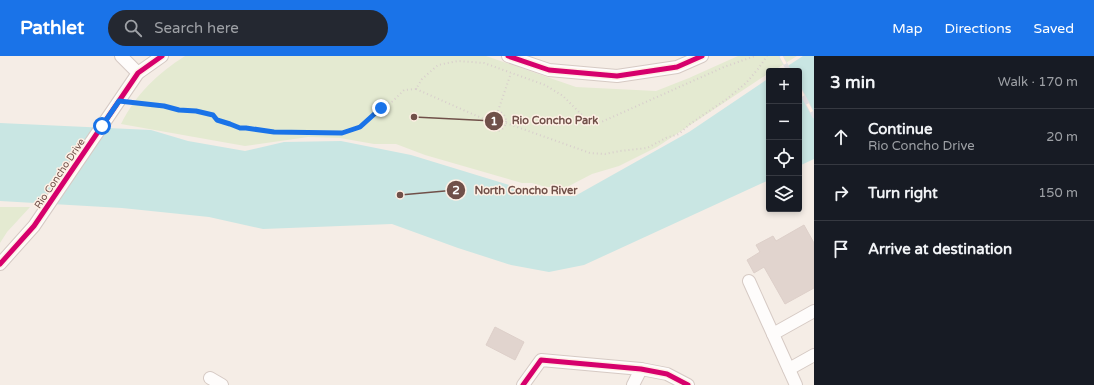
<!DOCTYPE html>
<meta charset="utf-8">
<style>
:root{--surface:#171b24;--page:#242831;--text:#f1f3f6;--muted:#9ea1a6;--line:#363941;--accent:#1a73e8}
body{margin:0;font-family:"Varela Round",sans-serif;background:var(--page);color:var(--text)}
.controls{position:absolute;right:12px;top:12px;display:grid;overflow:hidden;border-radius:4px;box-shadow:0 2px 6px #0003}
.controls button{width:36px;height:36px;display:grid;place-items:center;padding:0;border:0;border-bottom:1px solid var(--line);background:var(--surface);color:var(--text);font:20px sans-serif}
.stop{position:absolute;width:12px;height:12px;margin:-9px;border:3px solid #1a73e8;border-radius:50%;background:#fff}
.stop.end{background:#1a73e8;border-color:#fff;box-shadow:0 1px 4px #0008}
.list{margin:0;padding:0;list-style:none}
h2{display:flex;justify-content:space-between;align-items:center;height:52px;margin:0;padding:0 16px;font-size:17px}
h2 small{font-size:13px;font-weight:400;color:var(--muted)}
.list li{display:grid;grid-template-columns:26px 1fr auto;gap:12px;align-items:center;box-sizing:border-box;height:56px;padding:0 16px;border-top:1px solid var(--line)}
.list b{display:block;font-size:15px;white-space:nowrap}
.list p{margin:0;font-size:13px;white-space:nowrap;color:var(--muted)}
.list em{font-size:13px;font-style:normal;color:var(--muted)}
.icon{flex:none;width:22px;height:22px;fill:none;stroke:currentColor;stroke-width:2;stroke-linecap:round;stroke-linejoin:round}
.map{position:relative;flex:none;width:814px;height:329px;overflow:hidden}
header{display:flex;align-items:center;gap:24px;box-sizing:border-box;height:56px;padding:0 20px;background:var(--accent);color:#fff}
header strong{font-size:19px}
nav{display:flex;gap:22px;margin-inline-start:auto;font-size:14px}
.search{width:280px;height:36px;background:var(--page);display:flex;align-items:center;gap:10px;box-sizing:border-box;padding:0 14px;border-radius:22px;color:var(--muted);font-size:15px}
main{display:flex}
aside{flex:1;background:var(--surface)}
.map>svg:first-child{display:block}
.green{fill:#e4ead1}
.water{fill:#c9e6e3}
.building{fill:#e1d4ce;stroke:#ddcfc9}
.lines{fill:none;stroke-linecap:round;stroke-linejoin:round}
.minor-casing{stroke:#d6cac4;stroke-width:14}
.path{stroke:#d8cecc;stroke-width:2;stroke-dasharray:1 3;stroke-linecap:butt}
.minor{stroke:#fefcfb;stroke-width:12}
.rail-casing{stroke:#e2e0e3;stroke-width:4.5}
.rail{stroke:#fef0e5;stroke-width:3;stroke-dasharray:9;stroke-linecap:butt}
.cycleway-casing{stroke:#fef0e5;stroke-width:8}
.cycleway{stroke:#d6006c;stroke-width:5}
.route{stroke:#1a73e8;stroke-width:5}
.labels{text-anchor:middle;stroke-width:3;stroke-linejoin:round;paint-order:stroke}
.street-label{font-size:10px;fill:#705049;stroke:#fef0e5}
.leader{fill:none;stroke:#705049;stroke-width:1.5}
.callout-dot{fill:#705049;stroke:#fef0e5;stroke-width:1.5}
.mark-label{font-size:12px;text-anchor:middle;font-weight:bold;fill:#fff}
.callout-label{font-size:11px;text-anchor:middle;font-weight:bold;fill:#705049;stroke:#fef0e5;stroke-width:3;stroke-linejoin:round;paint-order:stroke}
</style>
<header>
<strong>Pathlet</strong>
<div class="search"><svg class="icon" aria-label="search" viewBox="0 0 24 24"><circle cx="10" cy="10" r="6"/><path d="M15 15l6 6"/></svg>Search here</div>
<nav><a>Map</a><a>Directions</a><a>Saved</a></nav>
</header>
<main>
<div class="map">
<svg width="814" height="329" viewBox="0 0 814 329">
<rect width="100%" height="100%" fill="#f5ede6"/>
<g class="green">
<path d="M185,0H486L576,31L656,35L689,22L738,0H797L773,15H769V17L657,91L619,110L592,118L567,131H546L532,127H522L425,99L396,88H374L340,82L308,81L245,90L121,68C136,38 157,18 185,0Z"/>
<polygon points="0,151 30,151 7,176 0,187"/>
</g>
<g class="water">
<polygon points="803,0 814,0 814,103 799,110 799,15 780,15"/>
<polygon points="769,22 769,124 584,209 549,216 511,209 458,192 392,168 263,173 209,161 122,152 0,145 0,67 151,74 188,85 245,95 284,86 341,85 411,99 545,140 575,140 689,76"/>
</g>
<g class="building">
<polygon points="804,169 814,187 814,232 785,248 764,211 754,217 747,204 760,196 756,189 773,180 776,185"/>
<polygon points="495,271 524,286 515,304 486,289"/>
</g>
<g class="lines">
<defs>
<g id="minor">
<polyline points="121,0 138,17"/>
<polyline points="508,0 549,14 617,20 677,11 702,0"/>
<polyline points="0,208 34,170 138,17 162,0"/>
<polyline points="749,225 796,329"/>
<polyline points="773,278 814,255"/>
<polyline points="789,313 814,299"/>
<polyline points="210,322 222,329"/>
<polyline points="523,329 541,304 641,313 667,318 688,329"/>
<polyline points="633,329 641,313"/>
</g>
</defs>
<use href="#minor" class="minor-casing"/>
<g class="path">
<polyline points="416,33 486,64"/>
<polyline points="131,46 164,50 179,54 196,55 213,59 217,64 230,68 240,72 246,72 274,76 342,77 360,71 381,52 393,45 404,34 416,33 422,23 438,9 458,5 484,7 545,29 563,40 585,62 599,67 724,11 755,0"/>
<polyline points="498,55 511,17"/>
<circle cx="496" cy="65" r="10"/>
<polyline points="506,67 590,97 605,98 620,95 647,92 666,82 679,78 690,68 727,43 746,27 758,13 767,0"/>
</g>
<use href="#minor" class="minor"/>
<defs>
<g id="rail">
<polyline points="781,0 789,15"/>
<polyline points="799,32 814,60"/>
</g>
</defs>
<use href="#rail" class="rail-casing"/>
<use href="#rail" class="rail"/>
<defs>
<g id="cycleway">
<polyline points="508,0 549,14 617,20 677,11 702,0"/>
<polyline points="0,208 34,170 138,17 162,0"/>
<polyline points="523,329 541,304 641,313 667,318 688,329"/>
</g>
</defs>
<use href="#cycleway" class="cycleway-casing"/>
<use href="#cycleway" class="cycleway"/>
</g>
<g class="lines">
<polyline class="route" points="102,70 119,45 164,50 179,54 196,55 213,59 217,64 230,68 240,72 246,72 274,76 342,77 360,71 381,52"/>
</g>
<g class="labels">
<g class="street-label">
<text transform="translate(59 117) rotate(-56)" y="4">Rio Concho Drive</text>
</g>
</g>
<path class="leader" d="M414 61L494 65M400 139L456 134"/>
<g class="callout-dot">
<circle cx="414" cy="61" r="4"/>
<circle cx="400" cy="139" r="4"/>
<circle cx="494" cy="65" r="10"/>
<circle cx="456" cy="134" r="10"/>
</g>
<g class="mark-label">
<text x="494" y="69">1</text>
<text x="456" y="138">2</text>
</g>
<g class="callout-label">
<text x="555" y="68">Rio Concho Park</text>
<text x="526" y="138">North Concho River</text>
</g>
</svg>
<div class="controls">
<button>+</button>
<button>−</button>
<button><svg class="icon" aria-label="locate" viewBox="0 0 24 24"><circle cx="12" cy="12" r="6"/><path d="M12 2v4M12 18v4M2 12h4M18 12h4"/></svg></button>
<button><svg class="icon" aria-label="layers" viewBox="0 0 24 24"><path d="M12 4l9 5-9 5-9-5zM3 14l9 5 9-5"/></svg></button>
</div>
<div class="stop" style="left:102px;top:70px"></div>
<div class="stop end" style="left:381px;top:52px"></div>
</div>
<aside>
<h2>3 min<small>Walk · 170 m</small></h2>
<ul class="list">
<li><svg class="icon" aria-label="ahead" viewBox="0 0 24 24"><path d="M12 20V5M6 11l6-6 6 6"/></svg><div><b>Continue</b><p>Rio Concho Drive</p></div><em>20 m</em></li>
<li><svg class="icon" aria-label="right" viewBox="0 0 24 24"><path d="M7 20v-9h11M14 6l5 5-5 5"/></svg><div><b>Turn right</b></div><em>150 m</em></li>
<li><svg class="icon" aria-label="arrive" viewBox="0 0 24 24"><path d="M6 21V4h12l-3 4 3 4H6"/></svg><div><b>Arrive at destination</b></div></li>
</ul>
</aside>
</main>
